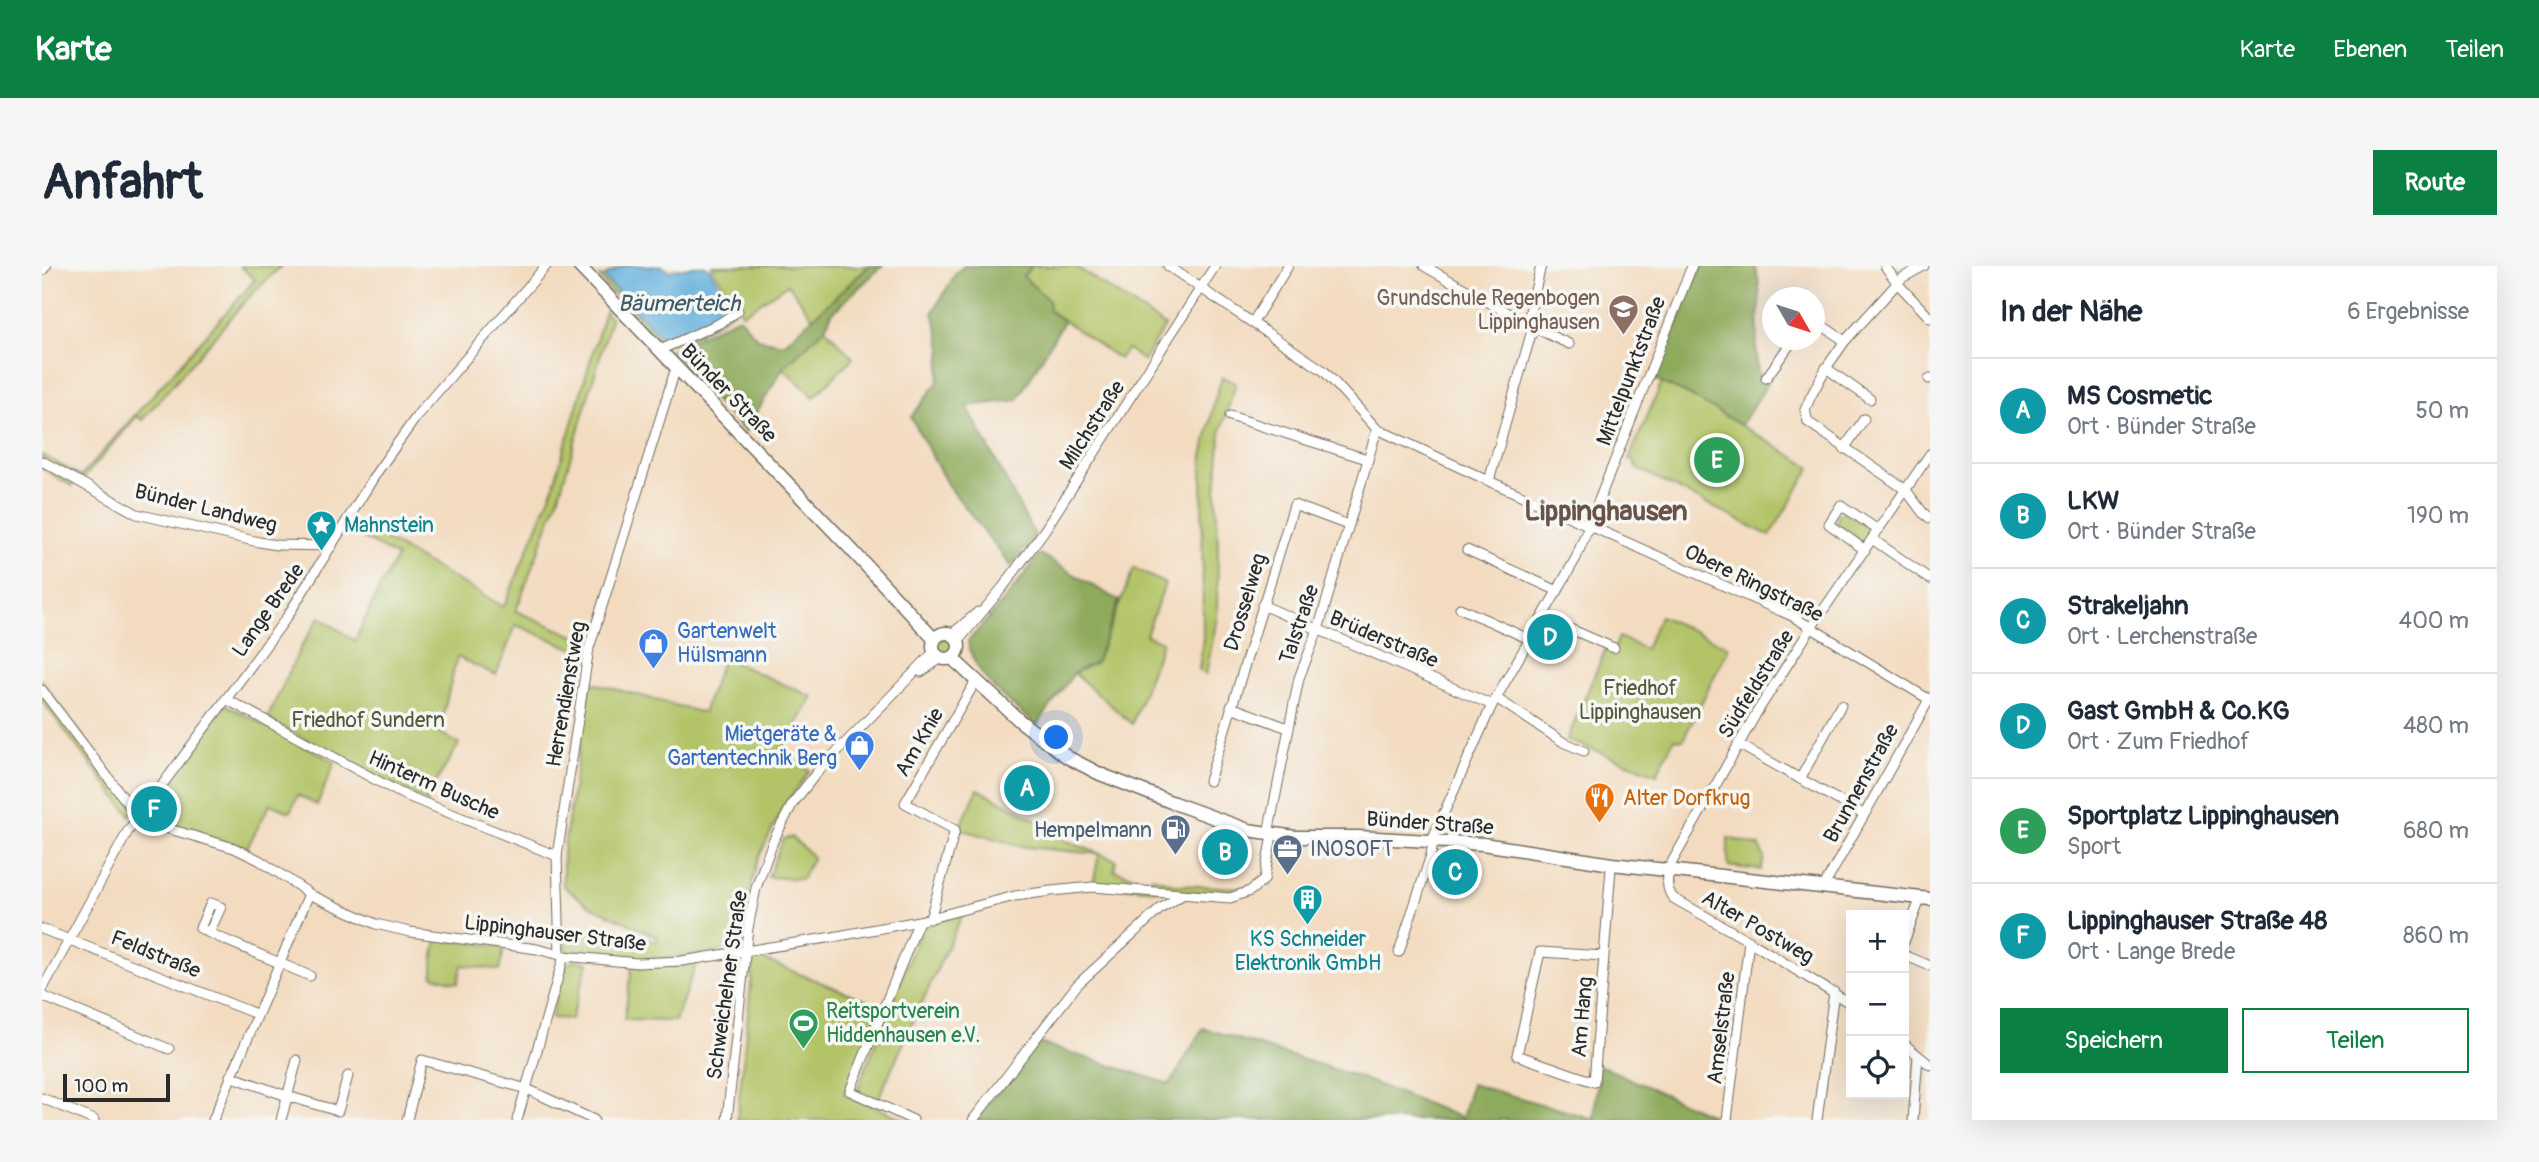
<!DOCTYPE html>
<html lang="de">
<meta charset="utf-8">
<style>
:root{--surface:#fff;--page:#f6f6f7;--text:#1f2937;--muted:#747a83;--line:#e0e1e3;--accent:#0b8043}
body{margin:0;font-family:Pangolin,sans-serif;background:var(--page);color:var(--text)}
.controls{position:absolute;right:21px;bottom:21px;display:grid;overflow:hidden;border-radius:0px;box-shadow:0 7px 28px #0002}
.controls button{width:63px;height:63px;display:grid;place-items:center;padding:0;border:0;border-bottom:2px solid var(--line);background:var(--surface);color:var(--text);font:35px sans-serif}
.compass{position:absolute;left:1720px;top:21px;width:63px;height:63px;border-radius:50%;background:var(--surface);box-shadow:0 7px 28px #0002;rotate:129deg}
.scale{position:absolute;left:21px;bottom:18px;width:107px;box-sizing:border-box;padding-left:7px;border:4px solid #2b2b2b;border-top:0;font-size:19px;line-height:24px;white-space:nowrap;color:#2b2b2b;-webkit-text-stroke:5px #f6f6f2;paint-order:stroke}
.you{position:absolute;left:1015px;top:472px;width:24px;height:24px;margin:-18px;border:5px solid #fff;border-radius:50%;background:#1a73e8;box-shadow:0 0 0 10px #1a73e833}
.badge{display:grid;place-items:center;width:46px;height:46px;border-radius:50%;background:var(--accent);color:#fff;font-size:23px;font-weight:700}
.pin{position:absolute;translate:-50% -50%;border:4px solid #fff;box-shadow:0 2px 7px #0006}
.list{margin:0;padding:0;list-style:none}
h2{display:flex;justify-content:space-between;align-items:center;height:91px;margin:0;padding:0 28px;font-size:30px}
h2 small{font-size:23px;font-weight:400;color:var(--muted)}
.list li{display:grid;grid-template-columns:46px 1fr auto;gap:21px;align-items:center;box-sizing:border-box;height:105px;padding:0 28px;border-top:2px solid var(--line)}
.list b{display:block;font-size:26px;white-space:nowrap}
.list p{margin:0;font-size:23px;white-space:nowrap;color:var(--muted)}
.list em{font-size:23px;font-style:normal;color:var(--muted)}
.actions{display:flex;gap:14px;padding:21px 28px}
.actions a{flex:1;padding:16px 0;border:2px solid var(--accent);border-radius:0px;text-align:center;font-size:24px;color:var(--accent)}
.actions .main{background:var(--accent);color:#fff}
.icon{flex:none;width:38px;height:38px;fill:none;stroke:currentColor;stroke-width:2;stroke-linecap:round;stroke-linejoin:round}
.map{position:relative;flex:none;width:1888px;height:854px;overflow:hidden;border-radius:0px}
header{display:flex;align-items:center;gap:42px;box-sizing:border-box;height:98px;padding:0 35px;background:var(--accent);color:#fff}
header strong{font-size:33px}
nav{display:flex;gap:38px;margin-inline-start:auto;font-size:24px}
.intro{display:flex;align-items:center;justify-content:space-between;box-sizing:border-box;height:168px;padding:0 42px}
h1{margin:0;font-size:49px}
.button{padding:18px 32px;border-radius:0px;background:var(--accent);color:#fff;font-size:24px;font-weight:700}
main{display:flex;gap:42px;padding:0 42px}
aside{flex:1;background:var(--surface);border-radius:0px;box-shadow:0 7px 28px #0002}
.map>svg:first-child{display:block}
.green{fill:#b3c467;stroke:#6f7849;stroke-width:2}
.forest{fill:#8eaa5c;stroke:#5c6a44;stroke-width:2}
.water{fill:#63b0dd;stroke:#476e84;stroke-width:2}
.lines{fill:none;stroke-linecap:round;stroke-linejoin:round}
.minor-casing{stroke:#71695f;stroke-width:11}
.major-casing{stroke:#71695f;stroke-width:15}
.minor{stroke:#fff;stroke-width:9}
.major{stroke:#fff;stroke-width:12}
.labels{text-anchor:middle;stroke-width:7;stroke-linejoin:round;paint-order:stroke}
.education-label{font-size:21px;fill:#785e54;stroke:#f6f6f2;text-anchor:end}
.street-label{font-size:21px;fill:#2b2b2b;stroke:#f6f6f2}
.culture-label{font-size:21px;fill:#0d838f;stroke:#f6f6f2;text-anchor:start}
.shop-label{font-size:21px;fill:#366cbe;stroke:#f6f6f2;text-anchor:start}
.park-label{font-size:21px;fill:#54593d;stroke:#f6f6f2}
.food-label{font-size:21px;fill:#c56008;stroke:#f6f6f2;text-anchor:start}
.service-label{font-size:21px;fill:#4e5e75;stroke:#f6f6f2;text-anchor:end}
.leisure-label{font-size:21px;fill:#27864d;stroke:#f6f6f2;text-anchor:start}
.water-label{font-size:23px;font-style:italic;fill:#3f5a69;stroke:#f6f6f2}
.district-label{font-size:28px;font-weight:bold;fill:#695349;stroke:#f6f6f2}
</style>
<header>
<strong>Karte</strong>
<nav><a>Karte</a><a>Ebenen</a><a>Teilen</a></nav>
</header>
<div class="intro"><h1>Anfahrt</h1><a class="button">Route</a></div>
<main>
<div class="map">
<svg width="1888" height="854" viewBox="0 0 1888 854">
<rect width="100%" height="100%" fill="#f6f6f2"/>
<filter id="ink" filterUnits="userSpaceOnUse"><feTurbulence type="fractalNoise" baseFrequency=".0143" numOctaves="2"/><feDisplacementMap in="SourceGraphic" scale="14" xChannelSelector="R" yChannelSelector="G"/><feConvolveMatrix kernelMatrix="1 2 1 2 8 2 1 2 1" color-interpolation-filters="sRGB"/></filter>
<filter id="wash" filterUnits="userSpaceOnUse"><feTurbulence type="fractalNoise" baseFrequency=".00686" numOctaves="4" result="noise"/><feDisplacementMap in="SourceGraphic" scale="28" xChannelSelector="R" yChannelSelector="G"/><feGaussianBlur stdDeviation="1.57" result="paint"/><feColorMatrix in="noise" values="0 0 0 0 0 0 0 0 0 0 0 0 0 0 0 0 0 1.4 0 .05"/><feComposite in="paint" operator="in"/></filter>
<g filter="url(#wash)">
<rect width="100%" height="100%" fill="#f3dbbf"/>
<g class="green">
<polygon points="198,0 239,0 205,33 100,154 95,150 42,212 39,210 30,220 0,202 0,189 39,210 213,14"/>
<polygon points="670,0 827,0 771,52 746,18 701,48 685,26"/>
<polygon points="990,0 1033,0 1123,60 1101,94 1085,83 1077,93 1007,44 980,9"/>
<path d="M557,11H561L617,69C644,75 670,59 690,41L692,45C677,56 638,81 619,78L566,23Z"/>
<polygon points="563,45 569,53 517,230 474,345 542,374 539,386 474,359 454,409 415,391 397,466 417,478 385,531 386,537 225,453 259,381 278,351 313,375 337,323 355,291 304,262 309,254 462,341 510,225"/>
<polygon points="783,62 811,92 772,131 741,102"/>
<polygon points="1180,111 1194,117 1179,165 1174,225 1176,278 1175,353 1164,408 1157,404 1161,372 1160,196 1172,136"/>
<polygon points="1620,116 1645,128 1769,201 1728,270 1593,201 1594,196 1587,193"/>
<polygon points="1802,245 1831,265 1822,278 1794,258 1797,248"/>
<polygon points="1092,302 1123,318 1104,369 1120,376 1090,458 1032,407 1054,396"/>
<polygon points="1618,350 1687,381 1641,474 1632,473 1615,508 1525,474 1564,382 1571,385 1577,371 1603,383"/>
<circle cx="903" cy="380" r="8"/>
<path d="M681,392L771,431L738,486L768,505L742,539L716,593L696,671L689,678L682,680V684C630,696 580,693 527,686L524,683L522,662L614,675L616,671L548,640L521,620V587L548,416L661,447Z"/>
<polygon points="0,415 91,538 97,541 88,549 0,435"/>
<polygon points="184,439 293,496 275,539 256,529 248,546 228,538 205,582 112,555 101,547"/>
<polygon points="936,523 998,556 1020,573 1074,594 1072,604 1104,614 1110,611 1135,619 1207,622 1185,629 1051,619 1057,588 983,581 917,563"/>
<polygon points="750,571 771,591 760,613 726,611 741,573"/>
<polygon points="1686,572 1718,580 1722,592 1719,604 1686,600"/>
<polygon points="920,649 835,835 820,828 816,821 881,658"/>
<polygon points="395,673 462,681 458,704 420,699 416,717 391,710 391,695"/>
<polygon points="712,690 839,740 802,828 864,854 695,854"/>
<polygon points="532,694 546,696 529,753 509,752 523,700"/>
<polygon points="655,696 633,755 582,754 590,700 638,700"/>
</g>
<g class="forest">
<polygon points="827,0 840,0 790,47 783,62 741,102 703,166 626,85 697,51 716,73 742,78"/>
<polygon points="922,0 990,0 981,10 1007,35 1007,45 1022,55 975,134 925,140 993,270 969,300 905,218 869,151 896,116 900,82 891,46 914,7"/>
<path d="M1659,0H1713C1725,36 1708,74 1717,111L1726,117L1699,159L1645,128L1613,114Z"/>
<path d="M998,288L1077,335L1054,396L1032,407L995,459C969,439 930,409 926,375L962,335Z"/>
<polygon points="1161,762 1319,812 1420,852 1429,818 1552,853 1557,799 1680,854 934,854 994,776 1128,818"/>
</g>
<path class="water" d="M581,0H619L627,5L653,0H663L668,3L690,41C671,58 643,75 617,69L561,11Z"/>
</g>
<g filter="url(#ink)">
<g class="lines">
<defs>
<g id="minor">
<polyline points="1126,0 1282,105 1335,163 1447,215 1750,350 1888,434"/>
<polyline points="1382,0 1491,61 1527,78"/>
<polyline points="1843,0 1856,18 1888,52"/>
<polyline points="1882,0 1860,12 1803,75 1784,102 1768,132 1763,144 1766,156 1864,224 1881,247 1888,252"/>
<polyline points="0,5 4,0"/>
<polyline points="1772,54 1803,75"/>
<polyline points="1211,56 1246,0"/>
<polyline points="1485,58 1499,0"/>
<polyline points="618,84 678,57 696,45"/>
<polyline points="1784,102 1828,133"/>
<polyline points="1724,112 1751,74"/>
<polyline points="1887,113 1888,112"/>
<polyline points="1188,150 1325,193"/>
<polyline points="1802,183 1822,153"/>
<polyline points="0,195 95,248 217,276 235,279 290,280"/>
<polyline points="1447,215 1491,61"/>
<polyline points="1830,273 1888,313"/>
<polyline points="1425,284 1516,325"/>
<polyline points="1823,284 1787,258 1799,239 1836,264"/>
<polyline points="1220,339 1450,439"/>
<polyline points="1418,342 1487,373"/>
<polyline points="1501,351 1572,382"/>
<polyline points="910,368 936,346"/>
<polyline points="916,375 961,321 1002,265 1173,0"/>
<polyline points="879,406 899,392"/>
<polyline points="0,424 96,551 107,557 192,582 217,594 271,630 334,658 368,666 495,683 522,690 596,697 640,695 791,671 877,655 973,630 1009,625 1051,621 1188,632 1208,625 1222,614 1230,569"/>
<polyline points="1454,432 1521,476 1542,485"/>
<polyline points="184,433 360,528 515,590"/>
<polyline points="1189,441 1246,462"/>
<polyline points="1696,478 1821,548"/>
<polyline points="1758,513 1799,439"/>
<polyline points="1167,515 1252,239 1306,259"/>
<polyline points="1226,568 1257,412 1276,364 1335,163"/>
<polyline points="1389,576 1450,439 1534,292 1650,0"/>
<polyline points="1782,620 1888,432"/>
<polyline points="888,653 913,564 863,537 935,413"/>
<polyline points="0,663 214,748"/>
<polyline points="167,667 179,641 169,637 158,662 167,667 268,710"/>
<polyline points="1862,676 1879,631"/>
<polyline points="1357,686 1389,589 1391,576"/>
<polyline points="518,688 515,590 547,382 632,108 636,102"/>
<polyline points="1862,689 1888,700"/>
<polyline points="1562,690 1498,686 1475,789 1552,816 1569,602 1570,598"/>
<polyline points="0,724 86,565 245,351 335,206 377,147 504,0"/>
<polyline points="0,730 127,783"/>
<path d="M1809,738L1707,675L1631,632C1623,622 1625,610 1629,598L1715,446L1769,362L1888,188"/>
<polyline points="1862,778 1888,799"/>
<polyline points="188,810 245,830 296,845 306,810"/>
<polyline points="0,832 52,854"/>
<polyline points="171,854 267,628"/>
<polyline points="239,854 255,794"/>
<polyline points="365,854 380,794 485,823 552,854"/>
<polyline points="475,854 522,690"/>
<polyline points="685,854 706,662 714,622 731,575 751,537 776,505 892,386"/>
<polyline points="871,854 808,825 877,655"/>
<polyline points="931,854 1035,719 1118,643 1140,629"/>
<polyline points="1685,854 1707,675"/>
<polyline points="1775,854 1792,726"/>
<polyline points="1871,854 1876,790"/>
</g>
<g id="major">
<polyline points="537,0 808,282 892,373"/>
<circle cx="904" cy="380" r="13"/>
<polyline points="910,392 978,455 1025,491 1058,508 1129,536 1206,564 1253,571 1316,571 1441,578 1570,598 1888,633"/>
</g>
</defs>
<use href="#minor" class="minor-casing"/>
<use href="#major" class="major-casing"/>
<use href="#minor" class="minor"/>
<use href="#major" class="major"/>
</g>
</g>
<defs>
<symbol id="school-pin" viewBox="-11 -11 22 30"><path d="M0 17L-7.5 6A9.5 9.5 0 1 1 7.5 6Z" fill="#8d6e63" stroke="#f6f6f2"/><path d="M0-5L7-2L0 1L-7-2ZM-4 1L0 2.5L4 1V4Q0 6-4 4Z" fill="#fff"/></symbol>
<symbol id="sight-pin" viewBox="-11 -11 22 30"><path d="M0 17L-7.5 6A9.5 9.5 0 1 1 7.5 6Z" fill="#0f9aa8" stroke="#f6f6f2"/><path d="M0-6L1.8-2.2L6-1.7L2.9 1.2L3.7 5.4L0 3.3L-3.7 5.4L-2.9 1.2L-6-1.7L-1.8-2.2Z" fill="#fff"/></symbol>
<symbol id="shop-pin" viewBox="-11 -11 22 30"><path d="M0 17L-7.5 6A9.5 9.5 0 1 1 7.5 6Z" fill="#3f7fe0" stroke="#f6f6f2"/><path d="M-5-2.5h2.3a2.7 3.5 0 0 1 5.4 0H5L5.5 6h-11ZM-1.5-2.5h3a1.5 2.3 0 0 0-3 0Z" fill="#fff"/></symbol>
<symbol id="restaurant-pin" viewBox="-11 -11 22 30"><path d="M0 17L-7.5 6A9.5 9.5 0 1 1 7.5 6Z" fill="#e8710a" stroke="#f6f6f2"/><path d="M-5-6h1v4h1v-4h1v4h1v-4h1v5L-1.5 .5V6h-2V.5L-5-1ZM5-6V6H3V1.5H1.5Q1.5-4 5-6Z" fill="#fff"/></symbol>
<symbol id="fuel-pin" viewBox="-11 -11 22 30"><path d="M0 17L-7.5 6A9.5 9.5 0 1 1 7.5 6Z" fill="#5c6f8a" stroke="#f6f6f2"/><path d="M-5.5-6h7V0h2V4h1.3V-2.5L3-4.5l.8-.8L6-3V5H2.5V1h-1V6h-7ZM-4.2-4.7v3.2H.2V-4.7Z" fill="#fff"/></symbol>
<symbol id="office-pin" viewBox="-11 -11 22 30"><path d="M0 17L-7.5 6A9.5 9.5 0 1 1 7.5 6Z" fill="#5c6f8a" stroke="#f6f6f2"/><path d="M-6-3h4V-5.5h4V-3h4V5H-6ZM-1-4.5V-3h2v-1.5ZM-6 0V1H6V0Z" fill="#fff"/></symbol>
<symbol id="building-pin" viewBox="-11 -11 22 30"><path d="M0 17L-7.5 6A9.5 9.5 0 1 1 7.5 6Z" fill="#0f9aa8" stroke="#f6f6f2"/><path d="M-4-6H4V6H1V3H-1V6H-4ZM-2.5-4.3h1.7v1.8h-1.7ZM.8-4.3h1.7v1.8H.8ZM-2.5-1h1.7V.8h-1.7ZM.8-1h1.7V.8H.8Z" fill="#fff"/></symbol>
<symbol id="stadium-pin" viewBox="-11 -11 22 30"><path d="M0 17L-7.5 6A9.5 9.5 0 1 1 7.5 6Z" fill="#2e9e5b" stroke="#f6f6f2"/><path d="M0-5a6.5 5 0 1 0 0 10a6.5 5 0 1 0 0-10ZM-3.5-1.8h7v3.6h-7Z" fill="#fff"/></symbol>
</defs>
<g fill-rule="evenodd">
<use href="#school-pin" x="1564" y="26" width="35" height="47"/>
<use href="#sight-pin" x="262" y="242" width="35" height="47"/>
<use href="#shop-pin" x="594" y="360" width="35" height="47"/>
<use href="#shop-pin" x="800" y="462" width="35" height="47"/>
<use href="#restaurant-pin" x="1540" y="514" width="35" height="47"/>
<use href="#fuel-pin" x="1116" y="546" width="35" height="47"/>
<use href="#office-pin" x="1228" y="566" width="35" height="47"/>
<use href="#building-pin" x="1248" y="616" width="35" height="47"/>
<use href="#stadium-pin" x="744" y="740" width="35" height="47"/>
</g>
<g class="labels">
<g class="education-label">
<text x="1558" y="39">Grundschule Regenbogen<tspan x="1558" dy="24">Lippinghausen</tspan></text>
</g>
<g class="street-label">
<text transform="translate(1589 105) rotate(-69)" y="7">Mittelpunktstraße</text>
<text transform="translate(687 127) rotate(46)" y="7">Bünder Straße</text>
<text transform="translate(1050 159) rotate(-57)" y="7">Milchstraße</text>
<text transform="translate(164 242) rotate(14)" y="7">Bünder Landweg</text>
<text transform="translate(1712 317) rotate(26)" y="7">Obere Ringstraße</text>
<text transform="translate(1203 336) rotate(-73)" y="7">Drosselweg</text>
<text transform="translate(226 344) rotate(-55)" y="7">Lange Brede</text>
<text transform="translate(1257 358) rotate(-71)" y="7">Talstraße</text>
<text transform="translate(1342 373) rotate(23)" y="7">Brüderstraße</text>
<text transform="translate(1714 418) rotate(-58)" y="7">Südfeldstraße</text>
<text transform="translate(524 428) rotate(-80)" y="7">Herrendienstweg</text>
<text transform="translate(877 476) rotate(-60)" y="7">Am Knie</text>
<text transform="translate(1819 517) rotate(-61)" y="7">Brunnenstraße</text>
<text transform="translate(392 519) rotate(24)" y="7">Hinterm Busche</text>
<text transform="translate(1388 557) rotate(4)" y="7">Bünder Straße</text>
<text transform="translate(1716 661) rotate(30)" y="7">Alter Postweg</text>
<text transform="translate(513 667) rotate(7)" y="7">Lippinghauser Straße</text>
<text transform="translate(114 688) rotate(22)" y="7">Feldstraße</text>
<text transform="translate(685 719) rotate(-82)" y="7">Schweichelner Straße</text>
<text transform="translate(1540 751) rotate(-85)" y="7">Am Hang</text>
<text transform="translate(1679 762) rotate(-83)" y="7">Amselstraße</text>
</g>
<g class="culture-label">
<text x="302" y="266">Mahnstein</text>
<text x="1266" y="680" text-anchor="middle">KS Schneider<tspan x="1266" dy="24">Elektronik GmbH</tspan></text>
</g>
<g class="shop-label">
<text x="635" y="372">Gartenwelt<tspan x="635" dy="24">Hülsmann</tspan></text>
<text x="795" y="475" text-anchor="end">Mietgeräte &amp;<tspan x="795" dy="24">Gartentechnik Berg</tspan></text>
</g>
<g class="park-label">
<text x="1598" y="429">Friedhof<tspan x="1598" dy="24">Lippinghausen</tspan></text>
<text x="326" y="461">Friedhof Sundern</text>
</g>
<g class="food-label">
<text x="1581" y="539">Alter Dorfkrug</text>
</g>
<g class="service-label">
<text x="1110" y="571">Hempelmann</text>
<text x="1268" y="590" text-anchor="start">INOSOFT</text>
</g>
<g class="leisure-label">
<text x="784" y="752">Reitsportverein<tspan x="784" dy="24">Hiddenhausen e.V.</tspan></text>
</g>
<g class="water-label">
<text x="637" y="45">Bäumerteich</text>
</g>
<g class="district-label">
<text x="1564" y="254">Lippinghausen</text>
</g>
</g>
</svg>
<div class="controls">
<button>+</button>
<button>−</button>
<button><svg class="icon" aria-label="locate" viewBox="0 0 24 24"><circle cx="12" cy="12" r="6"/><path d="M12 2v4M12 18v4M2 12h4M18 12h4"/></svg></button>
</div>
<svg class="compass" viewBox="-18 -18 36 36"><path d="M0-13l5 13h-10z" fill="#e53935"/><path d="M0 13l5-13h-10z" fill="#747a83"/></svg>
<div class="scale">100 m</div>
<div class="you"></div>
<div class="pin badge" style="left:985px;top:522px;background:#0f9aa8">A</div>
<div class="pin badge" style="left:1183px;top:586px;background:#0f9aa8">B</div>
<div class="pin badge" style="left:1413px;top:606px;background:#0f9aa8">C</div>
<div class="pin badge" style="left:1508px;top:371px;background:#0f9aa8">D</div>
<div class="pin badge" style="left:1675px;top:194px;background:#2e9e5b">E</div>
<div class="pin badge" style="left:112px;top:543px;background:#0f9aa8">F</div>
</div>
<aside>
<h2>In der Nähe<small>6 Ergebnisse</small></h2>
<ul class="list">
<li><span class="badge" style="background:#0f9aa8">A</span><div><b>MS Cosmetic</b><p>Ort · Bünder Straße</p></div><em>50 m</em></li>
<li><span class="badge" style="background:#0f9aa8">B</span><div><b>LKW</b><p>Ort · Bünder Straße</p></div><em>190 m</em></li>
<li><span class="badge" style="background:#0f9aa8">C</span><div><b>Strakeljahn</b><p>Ort · Lerchenstraße</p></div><em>400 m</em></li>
<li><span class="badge" style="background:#0f9aa8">D</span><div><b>Gast GmbH &amp; Co.KG</b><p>Ort · Zum Friedhof</p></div><em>480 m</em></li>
<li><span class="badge" style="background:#2e9e5b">E</span><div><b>Sportplatz Lippinghausen</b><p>Sport</p></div><em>680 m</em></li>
<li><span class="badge" style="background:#0f9aa8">F</span><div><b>Lippinghauser Straße 48</b><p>Ort · Lange Brede</p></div><em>860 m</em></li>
</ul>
<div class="actions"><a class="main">Speichern</a><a>Teilen</a></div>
</aside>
</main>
